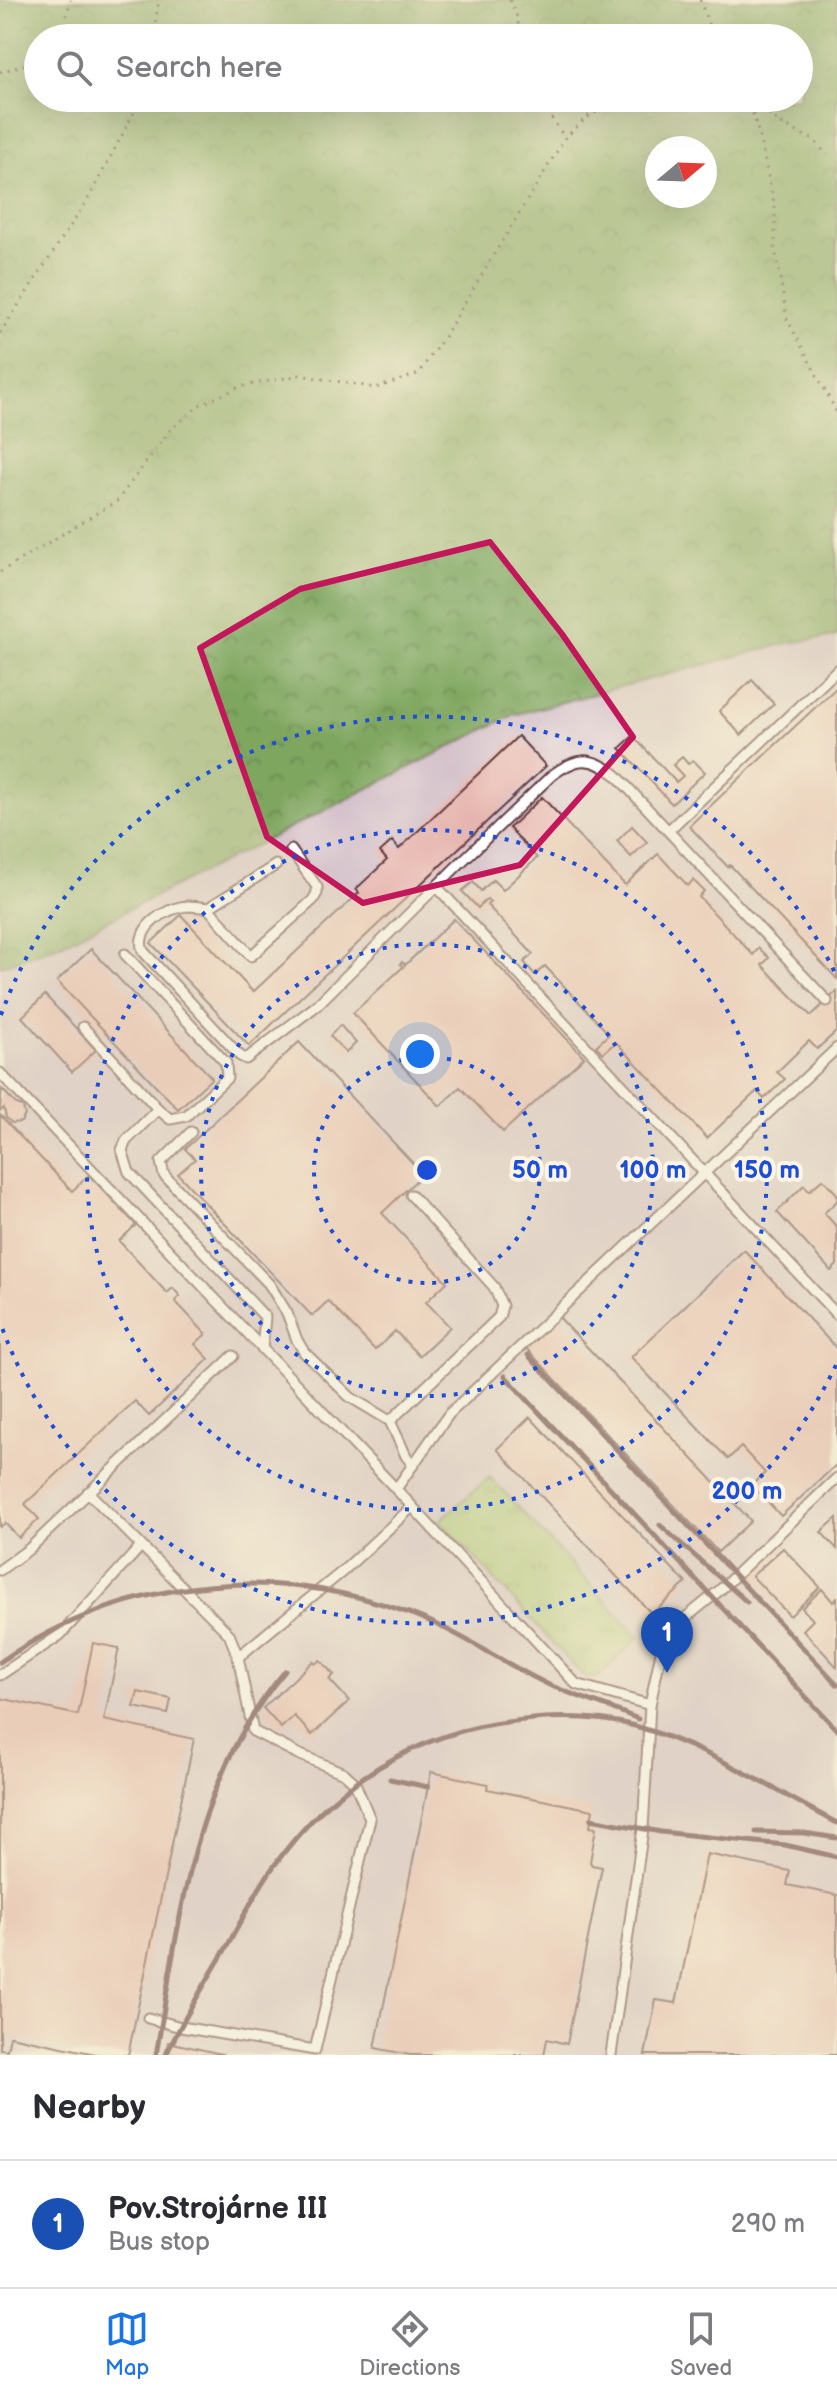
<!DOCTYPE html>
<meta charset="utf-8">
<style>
:root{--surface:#fff;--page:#f2f2f3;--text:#2b2b33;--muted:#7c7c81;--line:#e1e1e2;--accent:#1a73e8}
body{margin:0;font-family:"Balsamiq Sans",sans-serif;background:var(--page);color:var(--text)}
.compass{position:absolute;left:645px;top:136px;width:72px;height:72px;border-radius:50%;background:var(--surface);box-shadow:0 8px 32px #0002;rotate:71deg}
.you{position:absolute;left:420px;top:1054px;width:28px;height:28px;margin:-20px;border:6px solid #fff;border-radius:50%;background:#1a73e8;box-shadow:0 0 0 12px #1a73e833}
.badge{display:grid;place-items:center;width:52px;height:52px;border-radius:50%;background:var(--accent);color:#fff;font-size:26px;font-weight:700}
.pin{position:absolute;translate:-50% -66px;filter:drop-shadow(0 2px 4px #0008)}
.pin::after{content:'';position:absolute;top:42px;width:28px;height:24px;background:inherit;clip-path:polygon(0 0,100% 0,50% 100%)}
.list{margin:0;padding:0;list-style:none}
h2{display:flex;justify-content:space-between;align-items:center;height:104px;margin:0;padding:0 32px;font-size:34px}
h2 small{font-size:26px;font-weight:400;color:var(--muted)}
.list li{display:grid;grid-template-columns:52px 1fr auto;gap:24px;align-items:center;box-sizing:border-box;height:128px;padding:0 32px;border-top:2px solid var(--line)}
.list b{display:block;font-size:30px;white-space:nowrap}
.list p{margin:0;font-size:26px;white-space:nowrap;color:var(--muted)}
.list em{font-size:26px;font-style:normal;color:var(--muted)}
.icon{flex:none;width:44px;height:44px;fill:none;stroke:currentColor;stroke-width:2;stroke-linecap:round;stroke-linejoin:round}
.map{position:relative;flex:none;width:837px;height:2055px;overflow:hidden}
.search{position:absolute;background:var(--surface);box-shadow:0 8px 32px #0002;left:24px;right:24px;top:24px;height:88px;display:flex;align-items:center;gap:20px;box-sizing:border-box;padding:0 28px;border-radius:44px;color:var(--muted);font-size:30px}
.sheet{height:232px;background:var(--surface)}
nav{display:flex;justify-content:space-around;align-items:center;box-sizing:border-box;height:112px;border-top:2px solid var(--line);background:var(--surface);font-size:22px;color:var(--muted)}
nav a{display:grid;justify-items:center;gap:4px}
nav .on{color:var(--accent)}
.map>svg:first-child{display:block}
.industrial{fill:#d1bdc9}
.grass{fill:url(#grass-tufts);stroke:#74704a;stroke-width:2}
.forest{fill:url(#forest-crowns);stroke:#646244;stroke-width:2;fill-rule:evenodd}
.building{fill:#e5b2ad}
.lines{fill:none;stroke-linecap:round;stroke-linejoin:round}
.service-casing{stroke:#623c42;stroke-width:13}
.path{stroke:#623c42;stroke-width:3;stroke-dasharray:2 6;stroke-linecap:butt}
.service{stroke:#fff;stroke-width:9}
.rail{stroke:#4a1f2b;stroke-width:5}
.marked{fill:none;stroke:#c2185b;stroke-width:6;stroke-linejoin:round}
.ring{fill:none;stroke:#1d4ed8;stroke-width:4;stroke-dasharray:4 8}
.centre{fill:#1d4ed8;stroke:#fcf5e5;stroke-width:4}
.ring-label{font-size:24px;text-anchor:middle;font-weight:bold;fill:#1d4ed8;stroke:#fcf5e5;stroke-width:8;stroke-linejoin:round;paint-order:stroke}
</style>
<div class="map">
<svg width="837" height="2055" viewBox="0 0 837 2055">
<defs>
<pattern id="grass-tufts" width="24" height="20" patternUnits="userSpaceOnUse" patternTransform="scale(2)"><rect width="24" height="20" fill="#9ec06a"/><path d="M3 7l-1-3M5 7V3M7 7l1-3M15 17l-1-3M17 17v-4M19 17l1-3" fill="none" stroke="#839b57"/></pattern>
<pattern id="forest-crowns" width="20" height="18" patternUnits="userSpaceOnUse" patternTransform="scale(2)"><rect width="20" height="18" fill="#7ea65e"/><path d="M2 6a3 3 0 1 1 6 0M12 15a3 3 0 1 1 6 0" fill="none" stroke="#69874e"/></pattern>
</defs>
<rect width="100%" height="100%" fill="#fcf5e5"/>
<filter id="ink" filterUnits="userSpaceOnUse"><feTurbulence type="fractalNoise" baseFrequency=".0125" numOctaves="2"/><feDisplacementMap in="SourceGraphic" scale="16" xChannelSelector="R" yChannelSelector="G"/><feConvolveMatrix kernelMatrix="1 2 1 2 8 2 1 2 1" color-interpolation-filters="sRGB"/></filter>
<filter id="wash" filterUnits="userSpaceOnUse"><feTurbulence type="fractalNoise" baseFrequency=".006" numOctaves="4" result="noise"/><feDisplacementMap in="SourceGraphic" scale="32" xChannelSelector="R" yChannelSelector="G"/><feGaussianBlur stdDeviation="1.8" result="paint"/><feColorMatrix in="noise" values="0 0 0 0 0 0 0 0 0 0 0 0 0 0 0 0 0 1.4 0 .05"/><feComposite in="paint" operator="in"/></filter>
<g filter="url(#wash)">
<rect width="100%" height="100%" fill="#ede3c3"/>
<polygon class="industrial" points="837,636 837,2055 0,2055 0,966 57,946 513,715 788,643"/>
<polygon class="grass" points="490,1477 639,1637 598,1677 585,1678 440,1520"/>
<path class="forest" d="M0,0H837V636L788,643L513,715L57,946L0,966ZM38,38H799V98H38ZM657,148H705V196H657Z"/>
<g id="blocks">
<g class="building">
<polygon points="752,680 774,704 741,735 719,711"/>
<polygon points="837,687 837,979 730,865 728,867 689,826"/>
<polygon points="518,736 546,766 249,1046 151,943 181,915 253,992 359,893 356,889 387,860 380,852 392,841 399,849"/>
<polygon points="633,736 676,782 683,776 673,765 682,757 688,764 693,760 705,772 672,804 620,748"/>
<polygon points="542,797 625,885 658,854 688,886 693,880 704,891 699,897 753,955 759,948 769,958 762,965 811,1016 837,991 837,1031 817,1049 809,1041 777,1072 785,1079 764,1099 757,1091 707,1138 616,1042 603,1053 596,1046 609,1034 545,966 535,975 524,962 533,954 487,905 490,902 487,899 478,908 462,891 473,882 481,891 493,880 503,890 537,858 509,828"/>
<polygon points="632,826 647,842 631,857 617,841"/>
<polygon points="454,919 584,1057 503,1132 460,1087 440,1106 353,1013 403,967 400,964 402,962 405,965"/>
<polygon points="91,949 212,1078 178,1109 57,981"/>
<polygon points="45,995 96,1050 72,1072 22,1017"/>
<polygon points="340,1025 356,1043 346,1053 330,1036"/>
<polygon points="299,1042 423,1174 382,1213 447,1282 426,1302 450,1327 419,1356 395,1331 375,1350 328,1301 312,1316 178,1174 195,1159 185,1149"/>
<polygon points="2,1089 15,1103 23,1107 25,1115 21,1122 12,1123 6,1118 4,1108 0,1111"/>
<polygon points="0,1115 72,1191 89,1175 136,1225 119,1241 167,1293 173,1288 180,1296 175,1301 206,1334 195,1344 209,1359 149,1416 135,1401 25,1504 39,1519 19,1538 5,1523 0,1527"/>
<polygon points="823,1179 837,1194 837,1201 824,1213 837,1227 837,1265 831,1271 777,1212 804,1185 809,1191"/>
<polygon points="744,1250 837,1349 837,1464 781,1516 752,1485 765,1473 741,1447 728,1459 631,1357"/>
<polygon points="557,1315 751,1521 718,1552 524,1346"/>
<polygon points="530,1417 686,1583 652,1614 497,1449"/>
<polygon points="837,1518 837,1549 821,1532"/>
<polygon points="783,1548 820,1587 790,1616 752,1576"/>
<polygon points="822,1589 833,1602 837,1598 837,1667 803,1630 813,1620 802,1608"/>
<polygon points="93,1643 119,1648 104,1720 194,1739 128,2055 100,2055 10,2036 7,2050 0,2049 0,1698 78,1715"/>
<polygon points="320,1660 334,1675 329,1679 349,1701 312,1735 294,1716 281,1728 263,1708 313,1661 315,1664"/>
<polygon points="138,1692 171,1699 168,1714 134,1707"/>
<polygon points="431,1772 488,1784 487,1789 593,1810 590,1827 596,1828 590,1862 592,1865 602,1867 567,2044 547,2039 544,2055 410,2055 375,2048"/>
<polygon points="707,1854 790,1871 787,1885 837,1895 837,2055 645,2055 656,2000 676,2003"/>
<polygon points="168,2042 222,2054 221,2055 165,2055"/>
</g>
</g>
</g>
<g filter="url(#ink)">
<use href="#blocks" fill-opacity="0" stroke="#623c42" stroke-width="2"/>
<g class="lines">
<defs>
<g id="service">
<polyline points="669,830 837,670"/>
<path d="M291,850L317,887V893L313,900L251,956L208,908C201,907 194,906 188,906C166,907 134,928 143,951L240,1056L246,1059L316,1006L456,867L551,776C576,757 590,755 616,775L827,1001"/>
<polyline points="437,887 837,1315"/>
<polyline points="208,908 276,865"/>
<polyline points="125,954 226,1063 227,1078 186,1116 170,1119 158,1109"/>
<polyline points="83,1027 158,1109 126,1141 122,1150 129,1172 265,1317 262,1349"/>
<polyline points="0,1073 396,1489 576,1684 650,1705"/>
<polyline points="191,1132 161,1162 164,1175 269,1284 287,1313 297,1340 304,1352 350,1397 390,1421 406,1456 413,1465"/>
<polyline points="390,1421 499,1317 502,1306 494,1287 411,1195"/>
<polyline points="396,1489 449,1414 837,1048"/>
<polyline points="88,1492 229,1634 238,1657 253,1731 298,1754 344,1773 355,1783 370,1819 315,2050 181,2027 148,2018"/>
<polyline points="0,1570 29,1549 233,1356"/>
<polyline points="238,1657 343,1571 412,1507"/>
<polyline points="0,1675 60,1635 141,1546"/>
<polyline points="611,2055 643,1829 650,1705 662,1647 673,1628 720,1590 837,1478"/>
</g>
</defs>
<use href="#service" class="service-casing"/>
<g class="path">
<polyline points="510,0 518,19 519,38"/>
<polyline points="700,0 713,38"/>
<polyline points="57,38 61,33 71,0"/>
<polyline points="153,38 159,0"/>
<polyline points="0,72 34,62 38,58"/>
<polyline points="538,98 565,138"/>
<polyline points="748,98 758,131 775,207 775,248 787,319 837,413"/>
<polyline points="751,98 781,124 814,140 827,155"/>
<polyline points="0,333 88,199 142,98"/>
<polyline points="0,572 117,501 170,430 200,405 239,387 300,375 376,388 418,374 444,337 565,138 586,118 621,98"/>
</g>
<use href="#service" class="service"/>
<g class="rail">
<polyline points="528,1355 837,1684"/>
<polyline points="505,1376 837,1730"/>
<polyline points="660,1525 747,1602"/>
<path d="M0,1662C128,1574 286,1561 429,1621C470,1639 507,1665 547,1684C577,1697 608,1706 638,1719"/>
<polyline points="390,1779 428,1787"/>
<polyline points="591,1819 661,1832 785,1845 837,1857"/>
<polyline points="756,1832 804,1833 837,1838"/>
<path d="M156,2055C180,1919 192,1781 285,1671"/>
<path d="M166,2055C183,2019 205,1984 225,1950C241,1922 255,1892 274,1866C330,1786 417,1731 515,1721C554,1716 597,1716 635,1726C706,1746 772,1789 837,1823"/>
</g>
</g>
</g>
<path d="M0 0H837V2055H0ZM490,542L562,634L633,737L520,865L363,903L267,837L200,648L300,589Z" fill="#ede3c3" fill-opacity=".55" fill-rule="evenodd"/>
<path class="marked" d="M490,542L562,634L633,737L520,865L363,903L267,837L200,648L300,589Z"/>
<g class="ring">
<circle cx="427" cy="1170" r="113"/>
<circle cx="427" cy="1170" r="226"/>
<circle cx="427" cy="1170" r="340"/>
<path d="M836 1365A453 453 0 0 1 1 1325M1 1015A453 453 0 0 1 836 975"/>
</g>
<circle cx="427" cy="1170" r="12" class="centre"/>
<g class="ring-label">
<text x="540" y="1178">50 m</text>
<text x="653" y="1178">100 m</text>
<text x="767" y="1178">150 m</text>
<text x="747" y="1499">200 m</text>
</g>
</svg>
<svg class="compass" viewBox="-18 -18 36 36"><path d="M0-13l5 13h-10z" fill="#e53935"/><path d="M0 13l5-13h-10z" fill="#7c7c81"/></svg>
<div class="you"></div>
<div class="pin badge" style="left:667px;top:1673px;background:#1a4fb4">1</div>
<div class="search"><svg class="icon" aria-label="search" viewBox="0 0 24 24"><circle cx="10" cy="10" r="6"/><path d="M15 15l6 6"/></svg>Search here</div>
</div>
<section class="sheet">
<h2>Nearby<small></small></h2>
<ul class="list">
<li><span class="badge" style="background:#1a4fb4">1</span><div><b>Pov.Strojárne III</b><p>Bus stop</p></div><em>290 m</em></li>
</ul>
</section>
<nav>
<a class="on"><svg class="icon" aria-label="map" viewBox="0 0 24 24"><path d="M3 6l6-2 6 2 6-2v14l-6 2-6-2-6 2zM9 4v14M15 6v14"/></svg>Map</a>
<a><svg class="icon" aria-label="directions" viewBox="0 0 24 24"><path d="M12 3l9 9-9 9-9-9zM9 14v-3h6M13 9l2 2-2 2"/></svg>Directions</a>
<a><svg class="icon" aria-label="saved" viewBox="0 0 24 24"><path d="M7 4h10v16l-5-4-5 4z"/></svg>Saved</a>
</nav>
